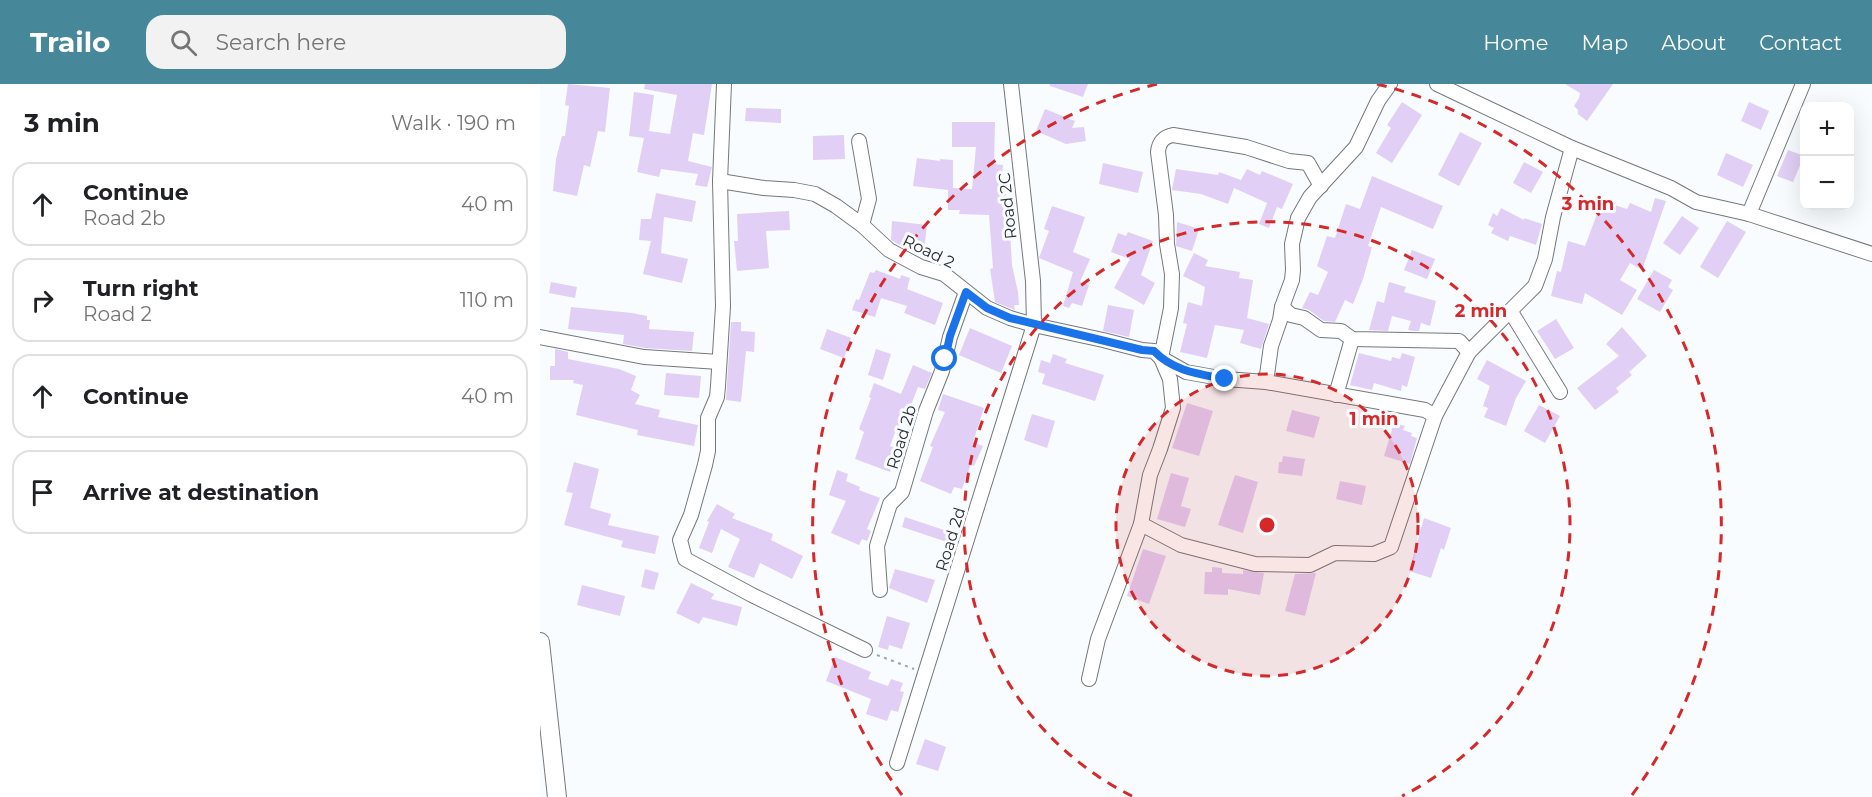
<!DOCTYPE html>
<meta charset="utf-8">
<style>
:root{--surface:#fff;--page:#f2f2f2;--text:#202124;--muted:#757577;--line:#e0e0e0;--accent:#468799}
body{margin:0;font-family:Montserrat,sans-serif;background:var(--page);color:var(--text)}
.controls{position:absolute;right:18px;top:18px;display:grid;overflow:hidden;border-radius:12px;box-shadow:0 6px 24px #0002}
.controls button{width:54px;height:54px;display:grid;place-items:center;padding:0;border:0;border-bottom:2px solid var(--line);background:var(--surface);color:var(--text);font:30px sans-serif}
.stop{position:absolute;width:18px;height:18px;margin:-14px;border:4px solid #1a73e8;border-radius:50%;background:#fff}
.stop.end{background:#1a73e8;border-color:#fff;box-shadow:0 2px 6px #0008}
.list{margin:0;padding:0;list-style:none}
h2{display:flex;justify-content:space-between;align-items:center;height:78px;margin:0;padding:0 24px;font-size:26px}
h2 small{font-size:20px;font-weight:400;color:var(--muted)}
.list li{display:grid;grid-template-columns:39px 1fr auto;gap:18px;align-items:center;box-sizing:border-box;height:84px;margin:0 12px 12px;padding:0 12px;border:2px solid var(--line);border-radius:18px}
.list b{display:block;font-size:22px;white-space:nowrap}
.list p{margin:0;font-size:20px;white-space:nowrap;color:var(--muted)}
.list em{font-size:20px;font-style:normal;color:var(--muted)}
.icon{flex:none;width:33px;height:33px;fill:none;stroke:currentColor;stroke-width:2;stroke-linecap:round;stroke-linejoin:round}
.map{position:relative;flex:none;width:1332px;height:713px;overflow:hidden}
header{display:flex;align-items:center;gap:36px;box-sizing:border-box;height:84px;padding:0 30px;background:var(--accent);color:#fff}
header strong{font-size:28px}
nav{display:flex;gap:33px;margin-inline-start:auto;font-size:21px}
.search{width:420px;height:54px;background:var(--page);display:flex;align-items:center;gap:15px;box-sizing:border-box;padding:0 21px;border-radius:18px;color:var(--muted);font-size:22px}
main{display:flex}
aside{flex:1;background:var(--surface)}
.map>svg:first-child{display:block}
.building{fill:#e1cff5}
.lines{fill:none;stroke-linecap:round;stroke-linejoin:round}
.street-casing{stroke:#75787b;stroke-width:16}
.secondary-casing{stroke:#75787b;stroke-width:20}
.path{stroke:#a1a4a6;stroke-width:2;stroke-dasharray:3 4.5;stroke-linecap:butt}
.street{stroke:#fff;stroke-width:14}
.secondary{stroke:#fff;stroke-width:18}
.route{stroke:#1a73e8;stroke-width:8}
.ring{fill:none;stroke:#d62828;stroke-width:3;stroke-dasharray:10 8}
.labels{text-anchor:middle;stroke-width:6;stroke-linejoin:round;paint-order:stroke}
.street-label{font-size:16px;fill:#28292a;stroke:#f8fcfe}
.centre{fill:#d62828;stroke:#f8fcfe;stroke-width:3}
.ring-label{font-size:18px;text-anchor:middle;font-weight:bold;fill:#d62828;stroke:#f8fcfe;stroke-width:6;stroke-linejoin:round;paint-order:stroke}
</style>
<header>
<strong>Trailo</strong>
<div class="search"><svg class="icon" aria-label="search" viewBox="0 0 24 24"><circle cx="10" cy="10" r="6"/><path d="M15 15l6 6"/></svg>Search here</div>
<nav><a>Home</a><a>Map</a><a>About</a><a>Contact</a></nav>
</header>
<main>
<aside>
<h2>3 min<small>Walk · 190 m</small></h2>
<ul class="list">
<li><svg class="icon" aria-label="ahead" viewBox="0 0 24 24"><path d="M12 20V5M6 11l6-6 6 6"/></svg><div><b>Continue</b><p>Road 2b</p></div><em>40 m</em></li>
<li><svg class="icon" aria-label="right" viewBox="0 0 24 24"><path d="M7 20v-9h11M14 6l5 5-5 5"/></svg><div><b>Turn right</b><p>Road 2</p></div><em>110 m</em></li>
<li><svg class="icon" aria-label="ahead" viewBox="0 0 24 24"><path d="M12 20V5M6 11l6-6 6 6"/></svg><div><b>Continue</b></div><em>40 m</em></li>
<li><svg class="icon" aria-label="arrive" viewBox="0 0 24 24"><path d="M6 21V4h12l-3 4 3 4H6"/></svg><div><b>Arrive at destination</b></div></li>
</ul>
</aside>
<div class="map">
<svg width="1332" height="713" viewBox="0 0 1332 713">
<rect width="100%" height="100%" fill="#f8fcfe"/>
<g class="building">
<polygon points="28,0 70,4 65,48 58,47 50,83 44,81 37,112 13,107 16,75 22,52 25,52 29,22 25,21"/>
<polygon points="105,0 172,0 164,51 153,49 148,77 172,83 167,103 155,101 158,90 121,85 119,93 97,88 104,54 89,52 94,8 114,11 109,47 130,50 137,11 104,5"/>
<polygon points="510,0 548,0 543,13 510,2"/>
<polygon points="1025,0 1073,0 1047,37 1038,30 1038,26 1034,22 1039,14 1040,9"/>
<polygon points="862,18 882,31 852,79 836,69 851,44 847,41"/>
<polygon points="1209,18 1229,27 1221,46 1201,37"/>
<polygon points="206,24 241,25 241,39 205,37"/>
<polygon points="505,25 535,37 532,44 544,43 546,57 526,60 496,47"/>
<polygon points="412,38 455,38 454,80 463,81 460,110 466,110 464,147 470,147 472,181 478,208 479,221 474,221 475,226 455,218 450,185 453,184 449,131 419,130 420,126 408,126 408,106 373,102 377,74 400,77 400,75 413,76 413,104 432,105 436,63 412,63"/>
<polygon points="920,48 942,59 919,102 898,91"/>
<polygon points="304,51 305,75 273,76 273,52"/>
<polygon points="1248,66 1264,72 1253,98 1237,92"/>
<polygon points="1186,69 1213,81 1203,103 1177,91"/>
<polygon points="984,78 1003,88 991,109 973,99"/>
<polygon points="563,79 603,88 598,109 559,100"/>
<polygon points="636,85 678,91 679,88 701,96 707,85 720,91 722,87 753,100 742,125 737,123 729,144 719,140 727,119 694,104 688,120 661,110 632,106"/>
<polygon points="832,92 903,122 893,145 841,123 828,162 832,163 823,195 813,220 805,216 795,238 784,237 769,226 762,224 770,208 778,211 788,188 777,182 787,152 795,154 806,120 820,125"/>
<polygon points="116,109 156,117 152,138 124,133 121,169 148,175 142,199 103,190 111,157 99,156 101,135 111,135"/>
<polygon points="1115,114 1126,117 1102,186 1090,179 1080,196 1097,206 1082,231 1045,209 1042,220 1011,212 1017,187 1021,188 1028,157 1045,162 1062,117 1087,125 1090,119 1111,128"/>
<polygon points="512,122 545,133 533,168 550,175 540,198 549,201 542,222 532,219 529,224 523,222 533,188 499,174 509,147 504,145"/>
<polygon points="961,124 984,136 984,134 1002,140 996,161 970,152 968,157 951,149 954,144 948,141 953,129 957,132"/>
<polygon points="249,127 250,146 226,147 229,184 197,187 194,157 198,157 197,130"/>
<polygon points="1142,132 1159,144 1140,171 1123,159"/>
<polygon points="352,137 387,141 384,167 367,165 351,156"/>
<polygon points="1187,137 1206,148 1178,194 1160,183"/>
<polygon points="637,138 659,145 652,167 636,162"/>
<polygon points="588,148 613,157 601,191 615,199 604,221 574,204 590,175 571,168 578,149 586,152"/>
<polygon points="872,166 895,175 887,195 864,186"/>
<polygon points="654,169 668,176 665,182 700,188 699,194 713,196 707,234 729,240 721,265 700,259 704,246 675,241 667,274 640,268 647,240 643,239 648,218 662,222 665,203 643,192"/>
<polygon points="336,186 360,195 361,191 370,194 367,205 403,219 395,241 364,229 367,222 341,214 335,233 312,226 316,215 319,216 330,188 334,189"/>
<polygon points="1114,186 1132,196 1128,203 1133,206 1120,228 1097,215"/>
<polygon points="11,198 37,203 35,214 9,209"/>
<polygon points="849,198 866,203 864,208 896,217 890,242 881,239 879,247 874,247 868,246 871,237 852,232 848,247 829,246 837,217 844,219"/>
<polygon points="568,221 594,226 589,253 563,247"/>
<polygon points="31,223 92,229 107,232 107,236 110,236 109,245 154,248 152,267 105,264 83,260 84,251 28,245"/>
<polygon points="1016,235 1034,264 1015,275 997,247"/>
<polygon points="191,238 201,238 201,247 215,248 214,268 206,267 201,318 186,316"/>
<polygon points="1082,243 1107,272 1089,288 1092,291 1076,304 1079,308 1055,326 1037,304 1079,272 1066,260"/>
<polygon points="430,244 472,262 461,289 419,271"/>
<polygon points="287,245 311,254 304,274 280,265"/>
<polygon points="15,265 28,268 28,275 79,285 96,292 91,306 100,311 95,320 120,326 118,333 158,341 154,362 97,351 98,346 36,331 43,301 33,299 34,296 10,296 10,282 15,282"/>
<polygon points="336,265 351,270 343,296 328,291"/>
<polygon points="819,269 851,277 852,273 860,275 862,269 875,273 867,303 862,301 861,307 834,299 832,306 810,301"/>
<polygon points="513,270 527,275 525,279 564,291 555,317 502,300 505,290 498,288 501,276 510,279"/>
<polygon points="947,276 986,297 976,314 966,342 944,333 948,324 943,322 950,302 937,295"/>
<polygon points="373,281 392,289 385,305 378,303 368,329 366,328 359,344 357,343 350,362 358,365 350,388 315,375 324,348 319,345 331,314 329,313 334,299 361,310"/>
<polygon points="126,289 161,292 159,314 124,311"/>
<polygon points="403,310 444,324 433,358 443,362 434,382 431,380 422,405 414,403 411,410 380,397 393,363 390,362 405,328 398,326"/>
<polygon points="647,319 673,327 659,372 632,364"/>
<polygon points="999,321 1020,332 1005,359 984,347"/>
<polygon points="752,326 780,333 774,354 746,347"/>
<polygon points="492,330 515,337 507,364 484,356"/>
<polygon points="854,339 865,342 863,346 872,349 871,352 877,354 870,380 844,372"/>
<polygon points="743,372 765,375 762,392 738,389 739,378 742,378"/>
<polygon points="34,378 59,385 50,424 71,430 68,441 119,452 115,470 81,463 83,457 24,441 33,409 26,408"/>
<polygon points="297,386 308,390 306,397 320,403 319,406 340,414 327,445 331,447 327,457 322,455 319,461 291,449 306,417 289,411"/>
<polygon points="631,389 649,394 641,422 651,425 645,443 617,435"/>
<polygon points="695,391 718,398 703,449 678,441"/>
<polygon points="800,397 826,402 822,421 796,415"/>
<polygon points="177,420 195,430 192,434 233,450 231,456 263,472 252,495 220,479 214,494 188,483 200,455 181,445 172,469 159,464 169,438 167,437"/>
<polygon points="365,433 410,448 407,458 362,443"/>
<polygon points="884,434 911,444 904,466 901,464 891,494 869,487"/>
<polygon points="603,465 626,472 609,520 587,512"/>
<polygon points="672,483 682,484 682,489 703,490 703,486 724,489 720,511 688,505 688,511 664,510 665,488 672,488"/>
<polygon points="105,485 119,489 114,506 101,503"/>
<polygon points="355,485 395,496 387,519 349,504"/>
<polygon points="776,489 765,532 745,527 755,490"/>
<polygon points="151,499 174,510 171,515 202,523 197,542 163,533 159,540 136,529"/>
<polygon points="42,501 85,512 80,532 37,521"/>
<polygon points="347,532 370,539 362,565 349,561 348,566 338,563"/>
<polygon points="295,573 331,588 328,595 348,602 351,595 363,599 360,607 364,608 358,628 351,626 347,637 326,630 331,615 286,597"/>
<polygon points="385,655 406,663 398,687 376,680"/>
</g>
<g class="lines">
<defs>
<g id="street">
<polyline points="184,0 180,97 183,222 178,302 177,313 168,334 168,367 165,381 151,431 140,456 145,475 212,511 325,566"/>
<polyline points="897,0 1032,64 1131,104 1156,118 1209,130 1332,170"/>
<polyline points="319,57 329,115 322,141"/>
<polyline points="180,97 224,104 254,106 275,110 296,122 322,141 349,166 381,183 404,190 447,224 470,234 494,241 563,256 602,266 614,267 621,274 646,288 685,295 726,298 885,326 895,332"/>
<polyline points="1209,130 1263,0"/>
<polyline points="742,223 751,231 764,234 781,246 801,247 812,255 919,257 929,268 995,202 1005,175 1013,133 1032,64"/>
<polyline points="971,228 1020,308"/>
<polyline points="0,253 104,273 179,278"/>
<polyline points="726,298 731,262 740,236 742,223 752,196 753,186 752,160 758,134 770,113 816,63 838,17 850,0"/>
<polyline points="796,311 812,255"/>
<path d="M601,440L610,391L620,365L633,324L630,295L621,274L631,224L632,190L627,160L626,131L618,68C619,58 623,53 633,51L706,63L749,77L768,79L781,102"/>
<polyline points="340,506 337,462 350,420 362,408 386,327 402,287 410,253 426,208"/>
<polyline points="549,595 558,555 601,440 641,461 715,480 770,481 795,469 834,470 851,463 895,332 929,268"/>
<polyline points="357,679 494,241 493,197 471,0"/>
</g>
<polyline id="secondary" points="0,558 17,713"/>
</defs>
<use href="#street" class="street-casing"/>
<use href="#secondary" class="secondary-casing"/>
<polyline class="path" points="337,571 374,585"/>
<use href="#street" class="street"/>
<use href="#secondary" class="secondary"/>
</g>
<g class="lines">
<path class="route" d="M405,275L410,252L426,208L447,224L470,234L602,266L614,267C633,287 659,290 685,295"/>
</g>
<circle cx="727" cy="441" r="151" fill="#d62828" fill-opacity=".12"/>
<g class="ring">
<circle cx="727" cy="441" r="151"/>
<path d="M592 712A303 303 0 1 1 862 712"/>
<path d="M362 711A454 454 0 0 1 617 0M837 0A454 454 0 0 1 1092 711"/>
</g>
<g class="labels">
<g class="street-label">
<text transform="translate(467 122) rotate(-96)" y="6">Road 2C</text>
<text transform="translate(389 167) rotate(26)" y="6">Road 2</text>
<text transform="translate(361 353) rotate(-73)" y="6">Road 2b</text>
<text transform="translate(410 455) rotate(-73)" y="6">Road 2d</text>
</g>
</g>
<circle cx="727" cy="441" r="9" class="centre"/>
<g class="ring-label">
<text x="1048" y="126">3 min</text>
<text x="941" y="233">2 min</text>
<text x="834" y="341">1 min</text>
</g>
</svg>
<div class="controls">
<button>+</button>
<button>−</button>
</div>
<div class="stop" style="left:405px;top:275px"></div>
<div class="stop end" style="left:685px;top:295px"></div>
</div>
</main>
